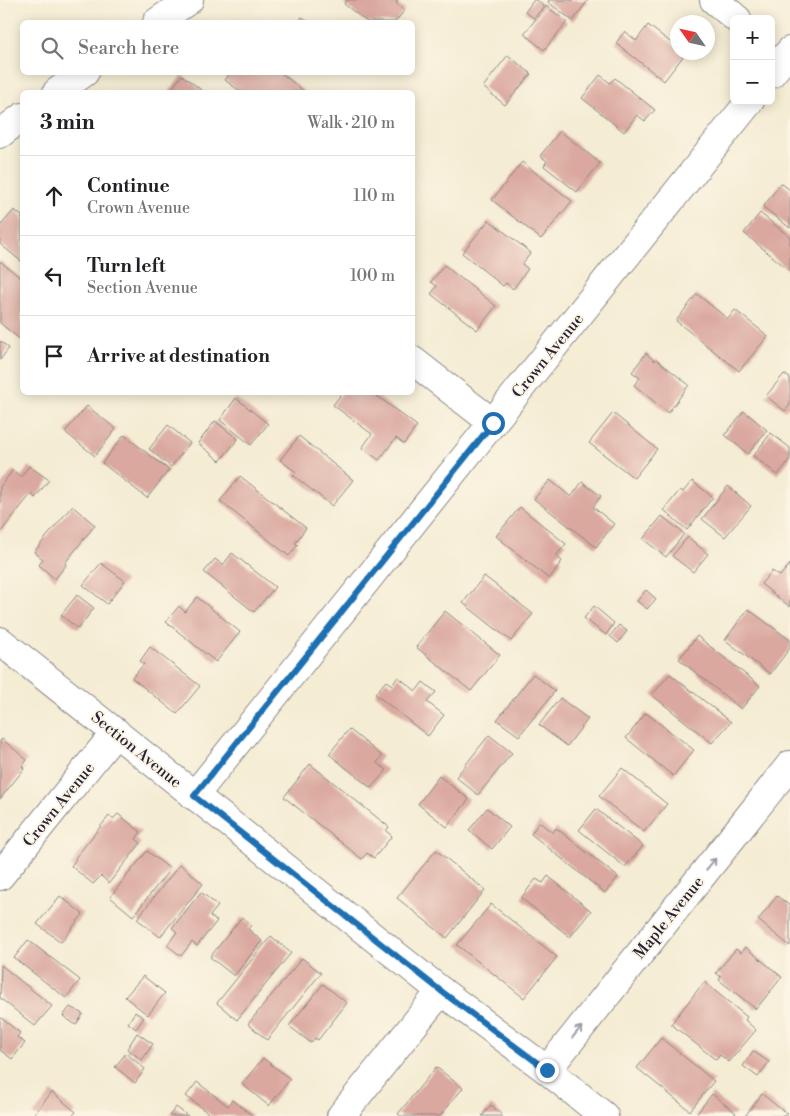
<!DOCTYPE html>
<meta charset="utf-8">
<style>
:root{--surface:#fff;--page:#f6f6f6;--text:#202124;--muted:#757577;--line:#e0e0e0}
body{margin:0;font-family:"Libre Bodoni",serif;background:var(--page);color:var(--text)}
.controls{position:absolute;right:15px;top:15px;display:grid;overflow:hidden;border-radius:8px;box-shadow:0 2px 12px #0003}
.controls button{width:45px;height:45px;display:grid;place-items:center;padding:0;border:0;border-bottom:1px solid var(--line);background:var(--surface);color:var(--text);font:25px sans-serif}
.compass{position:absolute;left:670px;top:15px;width:45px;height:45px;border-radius:50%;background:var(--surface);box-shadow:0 2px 12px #0003;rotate:304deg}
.stop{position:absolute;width:15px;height:15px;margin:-11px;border:4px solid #1f6fb2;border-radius:50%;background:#fff}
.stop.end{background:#1f6fb2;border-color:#fff;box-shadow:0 1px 5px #0008}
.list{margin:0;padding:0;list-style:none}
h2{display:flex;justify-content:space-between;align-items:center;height:65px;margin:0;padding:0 20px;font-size:21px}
h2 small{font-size:16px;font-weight:400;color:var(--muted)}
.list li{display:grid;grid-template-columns:32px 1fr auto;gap:15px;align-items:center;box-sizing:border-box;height:80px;padding:0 20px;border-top:1px solid var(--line)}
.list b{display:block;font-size:19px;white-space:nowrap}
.list p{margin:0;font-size:16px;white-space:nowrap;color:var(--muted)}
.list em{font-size:16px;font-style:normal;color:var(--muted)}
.icon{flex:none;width:28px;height:28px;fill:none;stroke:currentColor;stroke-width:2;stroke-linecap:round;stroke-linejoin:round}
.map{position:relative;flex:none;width:790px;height:1116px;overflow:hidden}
.search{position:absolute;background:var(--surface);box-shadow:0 2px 12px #0003;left:20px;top:20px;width:395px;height:55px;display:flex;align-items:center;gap:12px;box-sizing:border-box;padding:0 18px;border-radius:8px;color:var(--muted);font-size:19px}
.panel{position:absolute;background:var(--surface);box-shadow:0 2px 12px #0003;left:20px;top:90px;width:395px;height:305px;border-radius:8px}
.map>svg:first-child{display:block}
.building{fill:#daa89f}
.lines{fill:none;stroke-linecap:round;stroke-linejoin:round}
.minor-casing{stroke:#8b8787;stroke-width:30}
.minor{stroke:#fff;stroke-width:28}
.oneway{stroke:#9c9ca7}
.route{stroke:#1f6fb2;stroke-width:6}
.labels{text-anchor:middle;stroke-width:4;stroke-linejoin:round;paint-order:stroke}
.street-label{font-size:16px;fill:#22223b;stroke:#fcf5e5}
</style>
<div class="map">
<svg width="790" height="1116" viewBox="0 0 790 1116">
<rect width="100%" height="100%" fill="#fcf5e5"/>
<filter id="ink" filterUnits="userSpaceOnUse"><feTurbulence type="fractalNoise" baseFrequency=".02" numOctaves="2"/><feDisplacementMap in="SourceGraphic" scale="10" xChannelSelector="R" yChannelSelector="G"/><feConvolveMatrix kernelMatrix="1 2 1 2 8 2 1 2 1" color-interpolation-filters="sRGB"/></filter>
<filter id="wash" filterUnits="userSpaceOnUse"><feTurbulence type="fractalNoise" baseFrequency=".0096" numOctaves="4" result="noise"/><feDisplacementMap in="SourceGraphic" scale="20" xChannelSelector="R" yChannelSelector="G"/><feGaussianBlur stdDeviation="1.12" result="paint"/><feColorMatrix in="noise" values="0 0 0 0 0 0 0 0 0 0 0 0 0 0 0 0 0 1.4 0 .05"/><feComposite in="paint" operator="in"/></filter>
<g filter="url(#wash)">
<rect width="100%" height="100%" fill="#f4ecd3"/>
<g id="blocks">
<g class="building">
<polygon points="347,0 398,0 396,3 405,10 395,22 367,22 344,4"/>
<polygon points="534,0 537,0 544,6 534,18 525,12"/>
<polygon points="549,0 588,0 573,21 548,2"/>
<polygon points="546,6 567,22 544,50 524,34"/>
<polygon points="302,17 309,22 298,22"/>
<polygon points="648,25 678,48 678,52 683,52 685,54 664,81 616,43 625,31 636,41"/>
<polygon points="508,55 531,74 505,105 483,87"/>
<polygon points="231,72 280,72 305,92 241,92 225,80"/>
<polygon points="182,75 204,92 169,92"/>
<polygon points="600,75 610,83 615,78 655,110 645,121 637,115 624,132 582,98"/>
<polygon points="560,131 600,163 577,192 544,166 547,161 540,156"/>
<polygon points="522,162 572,201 541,239 492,200"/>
<polygon points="781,183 790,190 790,228 763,207"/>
<polygon points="14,210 22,216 22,262 0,244 0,224 1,225"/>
<polygon points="760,213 790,237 790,271 744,233"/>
<polygon points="489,220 531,253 522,264 528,269 513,289 506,283 503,286 462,253"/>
<polygon points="0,261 22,279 22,341 0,323"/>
<polygon points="444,265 496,306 477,330 431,294 437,286 431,282"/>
<polygon points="697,294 728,319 735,310 768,336 739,371 676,321"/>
<polygon points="0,341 9,348 0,360"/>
<polygon points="646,353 655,361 656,359 689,385 668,413 634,385 640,378 632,372"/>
<polygon points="784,374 790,378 790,405 785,411 766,396"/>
<polygon points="343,392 380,392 377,396 417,426 404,444 396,438 379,460 362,448 372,434 333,405"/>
<polygon points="236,398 268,424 251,445 220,420"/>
<polygon points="87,406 116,429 95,456 65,432"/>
<polygon points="744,411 767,430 748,454 725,435"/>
<polygon points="613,413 657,449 634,478 589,443"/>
<polygon points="215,421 238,439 220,461 198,443"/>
<polygon points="168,425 190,443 171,467 149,449"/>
<polygon points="771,433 790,448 790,459 778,475 753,456"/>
<polygon points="124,435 169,470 147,498 102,463"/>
<polygon points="299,436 353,480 332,506 293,475 296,472 280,460"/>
<polygon points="29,466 49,480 35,498 31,494 0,533 0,487 13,470 21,477"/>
<polygon points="240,476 306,528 295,543 298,545 289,556 220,501"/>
<polygon points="550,480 571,497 582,482 601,496 593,507 614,524 596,547 534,499"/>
<polygon points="692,481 713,497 687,530 664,510 680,490 683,492"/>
<polygon points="728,486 751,506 725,537 702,519"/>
<polygon points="72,506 95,525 65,563 66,565 55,579 39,565 43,559 34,552"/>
<polygon points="520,507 566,544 556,556 562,561 549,579 496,536"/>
<polygon points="662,516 684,534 666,557 643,539"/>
<polygon points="688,537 708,554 693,572 672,556"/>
<polygon points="232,553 275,587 254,612 204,572 215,559 223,565"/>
<polygon points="101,563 125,581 107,604 83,585"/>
<polygon points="790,564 790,607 761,584 772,571 780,576"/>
<polygon points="484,576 533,614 511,641 463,603"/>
<polygon points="646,590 656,599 647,609 637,601"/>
<polygon points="77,595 94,608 78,629 61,615"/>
<polygon points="197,597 240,632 216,662 166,622 179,606 185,612"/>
<polygon points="594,606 614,623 606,635 584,618"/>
<polygon points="748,609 790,640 790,648 770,674 725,640"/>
<polygon points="445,611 500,655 471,691 416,647"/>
<polygon points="619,625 627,631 618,643 610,636"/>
<polygon points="697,636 760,686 741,709 679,659"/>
<polygon points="150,647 200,686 177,714 132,678 144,664 140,661"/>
<polygon points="533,674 555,691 519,736 497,720"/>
<polygon points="670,674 731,722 712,743 652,695"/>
<polygon points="398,677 416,691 423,682 436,692 427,702 444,715 428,736 375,694 386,681 392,685"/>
<polygon points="560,698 588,719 567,746 539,725"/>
<polygon points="646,713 694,750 673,776 626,738"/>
<polygon points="349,729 382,756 377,763 387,770 371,788 329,754"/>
<polygon points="489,735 512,753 478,795 456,777"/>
<polygon points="2,739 27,760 22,766 24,769 0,799 0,741"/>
<polygon points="310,764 389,827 386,831 392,836 374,858 367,853 362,859 284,797"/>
<polygon points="622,768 667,804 644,832 599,796"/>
<polygon points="439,776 469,799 447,827 418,804"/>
<polygon points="487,808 510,827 492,849 469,830"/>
<polygon points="596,809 643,846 625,867 579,830"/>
<polygon points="118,814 141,832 136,839 141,843 109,883 101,876 93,884 71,866 76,859 75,858 109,816 113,819"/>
<polygon points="539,822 553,833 556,828 618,877 605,893 531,834"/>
<polygon points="436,850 485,890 447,938 397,898"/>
<polygon points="147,851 170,869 133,916 110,897"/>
<polygon points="180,864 203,884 160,937 137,919"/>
<polygon points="548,876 591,911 570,937 521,898 536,879 543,883"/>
<polygon points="201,892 218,906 210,916 217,921 197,946 192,942 181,956 167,945 177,932 172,928"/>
<polygon points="60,896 83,914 61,942 37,924"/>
<polygon points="777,896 790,906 790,946 758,920"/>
<polygon points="491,904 557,957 524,998 457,945"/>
<polygon points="242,917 251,925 248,929 262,941 234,976 210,957"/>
<polygon points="271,936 291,953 237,1020 217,1003"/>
<polygon points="28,940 80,980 66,998 14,958"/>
<polygon points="745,947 782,977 756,1009 719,980 721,977 716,973 736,949 741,953"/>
<polygon points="302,958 321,973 267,1040 248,1024"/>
<polygon points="1,965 52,1006 35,1026 0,998"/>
<polygon points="143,976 165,993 148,1015 125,997"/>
<polygon points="704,982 747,1017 745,1020 756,1030 729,1062 720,1055 716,1060 671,1024"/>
<polygon points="323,984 347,1003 318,1040 315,1038 311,1043 289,1026"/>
<polygon points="70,1007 83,1014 76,1025 63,1016"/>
<polygon points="135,1012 144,1018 136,1029 128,1023"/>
<polygon points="0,1017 20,1033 17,1037 25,1043 12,1059 0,1050"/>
<polygon points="137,1033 153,1044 142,1060 127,1049"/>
<polygon points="661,1038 714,1081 690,1111 637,1068"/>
<polygon points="753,1051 769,1062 758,1077 743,1066"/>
<polygon points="126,1053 145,1069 135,1083 115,1067"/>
<polygon points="263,1058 290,1079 269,1106 242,1084"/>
<polygon points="436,1067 463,1088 440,1116 401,1116 398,1114"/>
<polygon points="197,1082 228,1106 232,1100 253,1116 212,1116 186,1096"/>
<polygon points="52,1092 76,1112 72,1116 32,1116"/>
<polygon points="712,1094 736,1113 733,1116 695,1116"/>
<polygon points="762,1094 787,1114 786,1116 745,1116"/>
<polygon points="491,1105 503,1116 482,1116"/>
<polygon points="176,1107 188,1116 169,1116"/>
</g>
</g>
</g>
<g filter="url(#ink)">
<use href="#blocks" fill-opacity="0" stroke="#8b8787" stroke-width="1"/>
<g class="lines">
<defs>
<g id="minor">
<polyline points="714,0 737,19"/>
<polyline points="157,22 189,0"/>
<polyline points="771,74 790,51"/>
<polyline points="57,92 85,72"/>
<polyline points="0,134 22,117"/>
<polyline points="412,360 493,423"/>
<polyline points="0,641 441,991 547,1070 604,1116"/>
<polyline points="194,796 750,101"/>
<polyline points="0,876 116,732"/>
<polyline points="547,1070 790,765"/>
<polyline points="341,1116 441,991"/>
</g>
</defs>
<use href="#minor" class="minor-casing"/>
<use href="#minor" class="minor"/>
</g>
<defs><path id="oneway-shaft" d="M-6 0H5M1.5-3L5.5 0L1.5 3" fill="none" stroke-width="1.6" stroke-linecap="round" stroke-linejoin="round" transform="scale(1.25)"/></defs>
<g class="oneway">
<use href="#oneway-shaft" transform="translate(711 864) rotate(-51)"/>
<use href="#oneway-shaft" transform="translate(577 1032) rotate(-51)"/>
</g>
</g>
<g class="lines" filter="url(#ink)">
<polyline class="route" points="493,423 194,796 441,991 547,1070"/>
</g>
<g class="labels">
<g class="street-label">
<text transform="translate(547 355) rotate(-51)" y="6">Crown Avenue</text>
<text transform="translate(137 749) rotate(39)" y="6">Section Avenue</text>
<text transform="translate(58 804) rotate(-51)" y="6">Crown Avenue</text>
<text transform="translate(668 917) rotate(-51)" y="6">Maple Avenue</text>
</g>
</g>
</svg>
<div class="controls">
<button>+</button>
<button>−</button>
</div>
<svg class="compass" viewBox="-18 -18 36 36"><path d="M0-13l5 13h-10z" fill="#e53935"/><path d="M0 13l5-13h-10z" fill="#757577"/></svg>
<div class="stop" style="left:493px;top:423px"></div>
<div class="stop end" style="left:547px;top:1070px"></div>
<div class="search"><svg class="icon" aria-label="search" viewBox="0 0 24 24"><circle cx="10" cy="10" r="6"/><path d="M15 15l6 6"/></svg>Search here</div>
<section class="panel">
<h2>3 min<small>Walk · 210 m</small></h2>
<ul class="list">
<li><svg class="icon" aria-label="ahead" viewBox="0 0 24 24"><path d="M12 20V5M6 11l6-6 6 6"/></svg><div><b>Continue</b><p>Crown Avenue</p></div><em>110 m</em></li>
<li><svg class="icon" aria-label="left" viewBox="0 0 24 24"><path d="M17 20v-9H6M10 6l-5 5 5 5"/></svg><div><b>Turn left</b><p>Section Avenue</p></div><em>100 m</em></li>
<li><svg class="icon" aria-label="arrive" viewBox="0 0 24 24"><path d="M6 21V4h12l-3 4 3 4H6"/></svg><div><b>Arrive at destination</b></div></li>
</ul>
</section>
</div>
